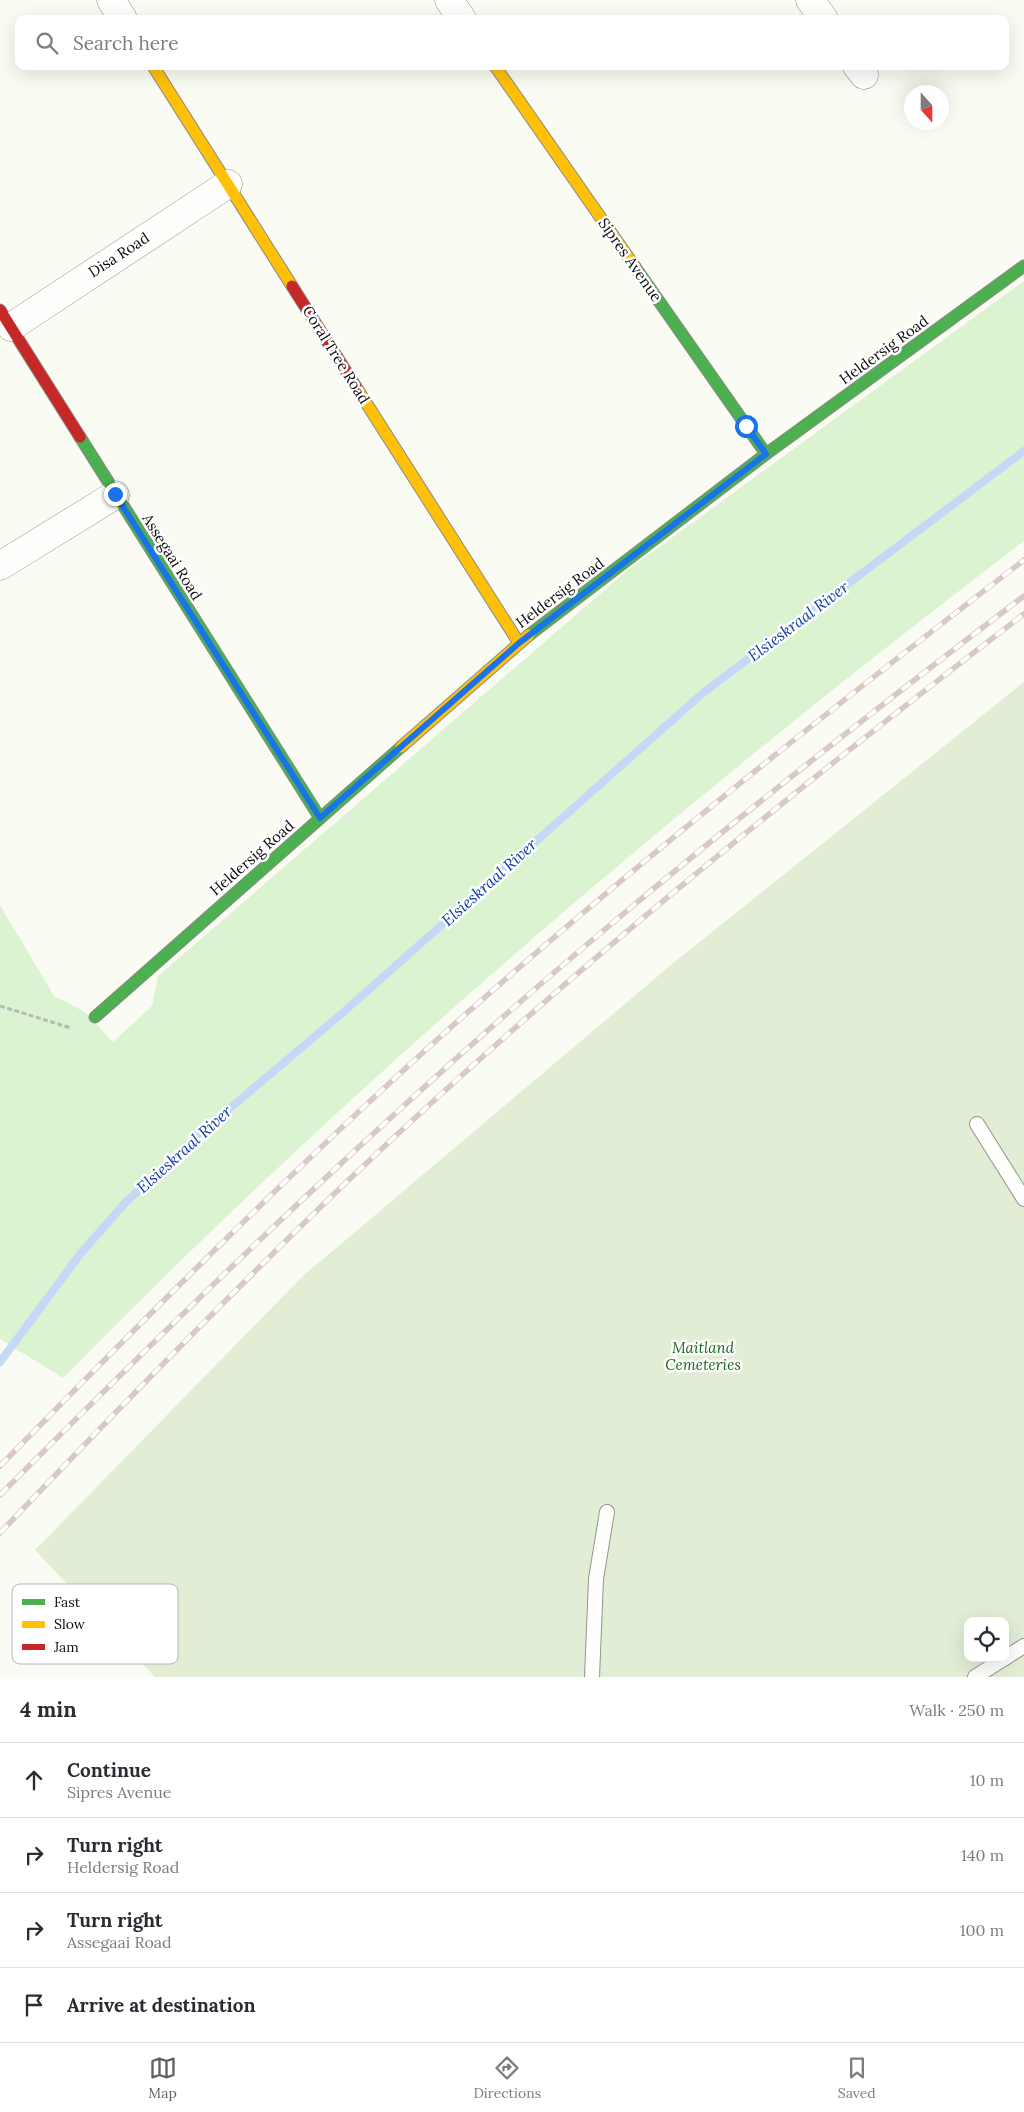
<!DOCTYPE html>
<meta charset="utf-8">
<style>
:root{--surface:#fff;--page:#f7f7f7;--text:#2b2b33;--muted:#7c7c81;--line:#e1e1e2;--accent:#60605d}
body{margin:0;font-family:Lora,serif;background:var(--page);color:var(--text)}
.controls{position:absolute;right:15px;bottom:15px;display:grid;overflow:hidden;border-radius:10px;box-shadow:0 5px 20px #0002}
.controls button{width:45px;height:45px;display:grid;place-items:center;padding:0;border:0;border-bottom:1px solid var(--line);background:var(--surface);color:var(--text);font:25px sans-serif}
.compass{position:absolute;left:904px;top:85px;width:45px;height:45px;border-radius:50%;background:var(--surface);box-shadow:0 5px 20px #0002;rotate:159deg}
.stop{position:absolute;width:15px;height:15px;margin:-11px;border:4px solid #1a73e8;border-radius:50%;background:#fff}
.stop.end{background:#1a73e8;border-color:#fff;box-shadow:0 1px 5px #0008}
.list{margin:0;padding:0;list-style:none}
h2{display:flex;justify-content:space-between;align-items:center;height:65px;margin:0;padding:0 20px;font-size:21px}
h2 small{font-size:16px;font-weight:400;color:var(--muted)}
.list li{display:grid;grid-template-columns:32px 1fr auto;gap:15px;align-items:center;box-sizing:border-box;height:75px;padding:0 20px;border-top:1px solid var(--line)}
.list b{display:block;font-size:19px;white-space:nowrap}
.list p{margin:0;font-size:16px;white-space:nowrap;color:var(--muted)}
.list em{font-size:16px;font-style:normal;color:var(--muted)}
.icon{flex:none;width:28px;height:28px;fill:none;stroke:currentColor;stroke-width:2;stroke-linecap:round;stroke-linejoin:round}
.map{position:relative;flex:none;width:1024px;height:1677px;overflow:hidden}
.search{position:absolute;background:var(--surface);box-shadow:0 5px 20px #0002;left:15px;right:15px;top:15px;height:55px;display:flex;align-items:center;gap:12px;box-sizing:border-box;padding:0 18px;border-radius:10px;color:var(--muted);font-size:19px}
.sheet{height:365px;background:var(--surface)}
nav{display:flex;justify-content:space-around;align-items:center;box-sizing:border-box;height:70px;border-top:1px solid var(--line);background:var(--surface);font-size:14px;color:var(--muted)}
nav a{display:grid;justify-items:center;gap:2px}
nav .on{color:var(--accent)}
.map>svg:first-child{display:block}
.green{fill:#dbf3d0}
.cemetery{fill:#e1edd5;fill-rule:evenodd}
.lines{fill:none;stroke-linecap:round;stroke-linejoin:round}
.stream{stroke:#c5d8f8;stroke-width:8}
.lane-casing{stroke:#949490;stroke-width:16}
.street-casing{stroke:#949490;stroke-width:29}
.fast-casing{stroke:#8a8b87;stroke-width:13}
.slow-casing{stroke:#8a8b87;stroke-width:13}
.jam-casing{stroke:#8a8b87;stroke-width:13}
.path{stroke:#b8b8b6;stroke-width:3;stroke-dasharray:5 2.5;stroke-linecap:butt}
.lane{stroke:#fefefd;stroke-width:14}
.street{stroke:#fefefd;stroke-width:28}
.fast{stroke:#4caf50;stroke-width:11}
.slow{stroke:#ffc107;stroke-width:11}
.jam{stroke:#c62828;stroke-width:11}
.rail-casing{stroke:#d8c9c2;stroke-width:5.5}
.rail{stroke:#fff;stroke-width:4;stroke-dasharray:11;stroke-linecap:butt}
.route{stroke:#1a73e8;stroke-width:6}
.labels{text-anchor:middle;stroke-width:5;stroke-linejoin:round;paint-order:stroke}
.street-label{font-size:15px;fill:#0d0d0d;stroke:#fff}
.park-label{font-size:15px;font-style:italic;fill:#19691f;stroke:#fff}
.water-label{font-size:16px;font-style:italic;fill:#0e3aa7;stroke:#fff}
.key{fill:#fff;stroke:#b6b6b6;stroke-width:1}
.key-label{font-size:14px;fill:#0d0d0d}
</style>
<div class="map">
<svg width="1024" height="1677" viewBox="0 0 1024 1677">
<rect width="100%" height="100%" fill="#fafbf2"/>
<path class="green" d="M1024,281V541C686,799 361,1074 63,1378L0,1339V905L54,996L85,1012L113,1042L152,1006L158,976L629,569Z"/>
<path class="cemetery" d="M1024,682V1677H155L35,1550L303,1276L671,965ZM968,1621H1005V1658H968Z"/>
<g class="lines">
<polyline class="stream" points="0,1362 81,1253 126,1202 216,1120 339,1016 703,693 1024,451"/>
<defs>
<g id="lane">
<polyline points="977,1124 1024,1199"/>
<polyline points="1005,1658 1024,1646"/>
<polyline points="592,1677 596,1579 607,1512"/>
<polyline points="975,1677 1005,1658"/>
</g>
<g id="street">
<polyline points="111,0 123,19"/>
<polyline points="449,0 462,19"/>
<polyline points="810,0 824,19"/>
<polyline points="857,66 864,75"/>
<polyline points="11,327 228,184"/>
<polyline points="0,566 115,495"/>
</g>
<g id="fast">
<polyline points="635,267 766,454"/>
<polyline points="80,437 320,818"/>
<polyline points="529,635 766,454 1024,266"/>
<polyline points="95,1017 401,747"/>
</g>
<g id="slow">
<polyline points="153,66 292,286"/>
<polyline points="495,66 635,267"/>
<polyline points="356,387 519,643"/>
<polyline points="401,747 529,635"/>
</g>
<g id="jam">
<polyline points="292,286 356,387"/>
<polyline points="0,310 80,437"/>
</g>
</defs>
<use href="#lane" class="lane-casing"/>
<use href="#street" class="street-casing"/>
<use href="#fast" class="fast-casing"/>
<use href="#slow" class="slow-casing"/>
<use href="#jam" class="jam-casing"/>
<polyline class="path" points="0,1006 71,1028"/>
<use href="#lane" class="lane"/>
<use href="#street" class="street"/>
<use href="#fast" class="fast"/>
<use href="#slow" class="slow"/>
<use href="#jam" class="jam"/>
<defs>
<g id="rail">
<path d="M0,1466C149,1314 300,1162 459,1020C641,859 832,708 1024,560"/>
<path d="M0,1495C198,1296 401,1100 616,920C749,808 886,701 1024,596"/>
<path d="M0,1533C116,1411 233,1290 355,1174C566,974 793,791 1024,614"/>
</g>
</defs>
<use href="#rail" class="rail-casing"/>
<use href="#rail" class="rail"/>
</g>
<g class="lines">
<polyline class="route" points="115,494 320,818 519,643 766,454 746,426"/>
</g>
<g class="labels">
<g class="street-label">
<text transform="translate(119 255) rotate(-33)" y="5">Disa Road</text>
<text transform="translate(630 260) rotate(55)" y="5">Sipres Avenue</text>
<text transform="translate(884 350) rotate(-36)" y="5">Heldersig Road</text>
<text transform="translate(336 355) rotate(58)" y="5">Coral Tree Road</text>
<text transform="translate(172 557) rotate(58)" y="5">Assegaai Road</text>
<text transform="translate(560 593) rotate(-37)" y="5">Heldersig Road</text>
<text transform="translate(252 858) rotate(-41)" y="5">Heldersig Road</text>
</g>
<g class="park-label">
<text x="703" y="1353">Maitland<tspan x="703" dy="17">Cemeteries</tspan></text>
</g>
<g class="water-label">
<text transform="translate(798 621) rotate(-37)" y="6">Elsieskraal River</text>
<text transform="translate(489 882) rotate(-42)" y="6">Elsieskraal River</text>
<text transform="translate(184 1149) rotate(-42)" y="6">Elsieskraal River</text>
</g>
</g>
<rect x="12" y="1584" width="166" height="80" rx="8" class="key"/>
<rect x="22" y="1599" width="23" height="6" fill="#4caf50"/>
<rect x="22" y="1621" width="23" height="7" fill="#ffc107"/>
<rect x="22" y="1644" width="23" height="6" fill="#c62828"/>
<g class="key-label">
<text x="54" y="1607">Fast</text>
<text x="54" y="1629">Slow</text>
<text x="54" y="1652">Jam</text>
</g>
</svg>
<div class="controls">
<button><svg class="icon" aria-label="locate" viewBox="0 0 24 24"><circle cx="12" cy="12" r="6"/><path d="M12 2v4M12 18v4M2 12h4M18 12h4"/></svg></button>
</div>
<svg class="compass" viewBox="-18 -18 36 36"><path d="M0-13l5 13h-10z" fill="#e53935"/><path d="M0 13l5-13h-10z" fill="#7c7c81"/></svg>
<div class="stop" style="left:746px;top:426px"></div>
<div class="stop end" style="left:115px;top:494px"></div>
<div class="search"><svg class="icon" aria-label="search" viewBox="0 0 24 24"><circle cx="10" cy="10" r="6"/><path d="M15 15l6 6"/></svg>Search here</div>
</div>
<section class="sheet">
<h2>4 min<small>Walk · 250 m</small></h2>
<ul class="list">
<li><svg class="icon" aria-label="ahead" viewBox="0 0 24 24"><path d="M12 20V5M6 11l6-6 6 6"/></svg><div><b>Continue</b><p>Sipres Avenue</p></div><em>10 m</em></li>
<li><svg class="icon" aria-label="right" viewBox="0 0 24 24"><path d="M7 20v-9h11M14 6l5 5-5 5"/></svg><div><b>Turn right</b><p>Heldersig Road</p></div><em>140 m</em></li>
<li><svg class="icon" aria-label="right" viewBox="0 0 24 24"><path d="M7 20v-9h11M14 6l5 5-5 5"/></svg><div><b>Turn right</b><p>Assegaai Road</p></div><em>100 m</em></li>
<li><svg class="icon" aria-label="arrive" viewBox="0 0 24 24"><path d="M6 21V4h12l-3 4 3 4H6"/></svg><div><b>Arrive at destination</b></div></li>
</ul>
</section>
<nav>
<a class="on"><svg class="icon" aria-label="map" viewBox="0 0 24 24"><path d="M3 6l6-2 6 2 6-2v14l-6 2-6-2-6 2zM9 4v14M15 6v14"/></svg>Map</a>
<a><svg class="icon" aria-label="directions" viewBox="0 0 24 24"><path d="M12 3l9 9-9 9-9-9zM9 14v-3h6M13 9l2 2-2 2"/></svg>Directions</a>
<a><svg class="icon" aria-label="saved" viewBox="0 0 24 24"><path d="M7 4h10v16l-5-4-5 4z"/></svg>Saved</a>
</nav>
